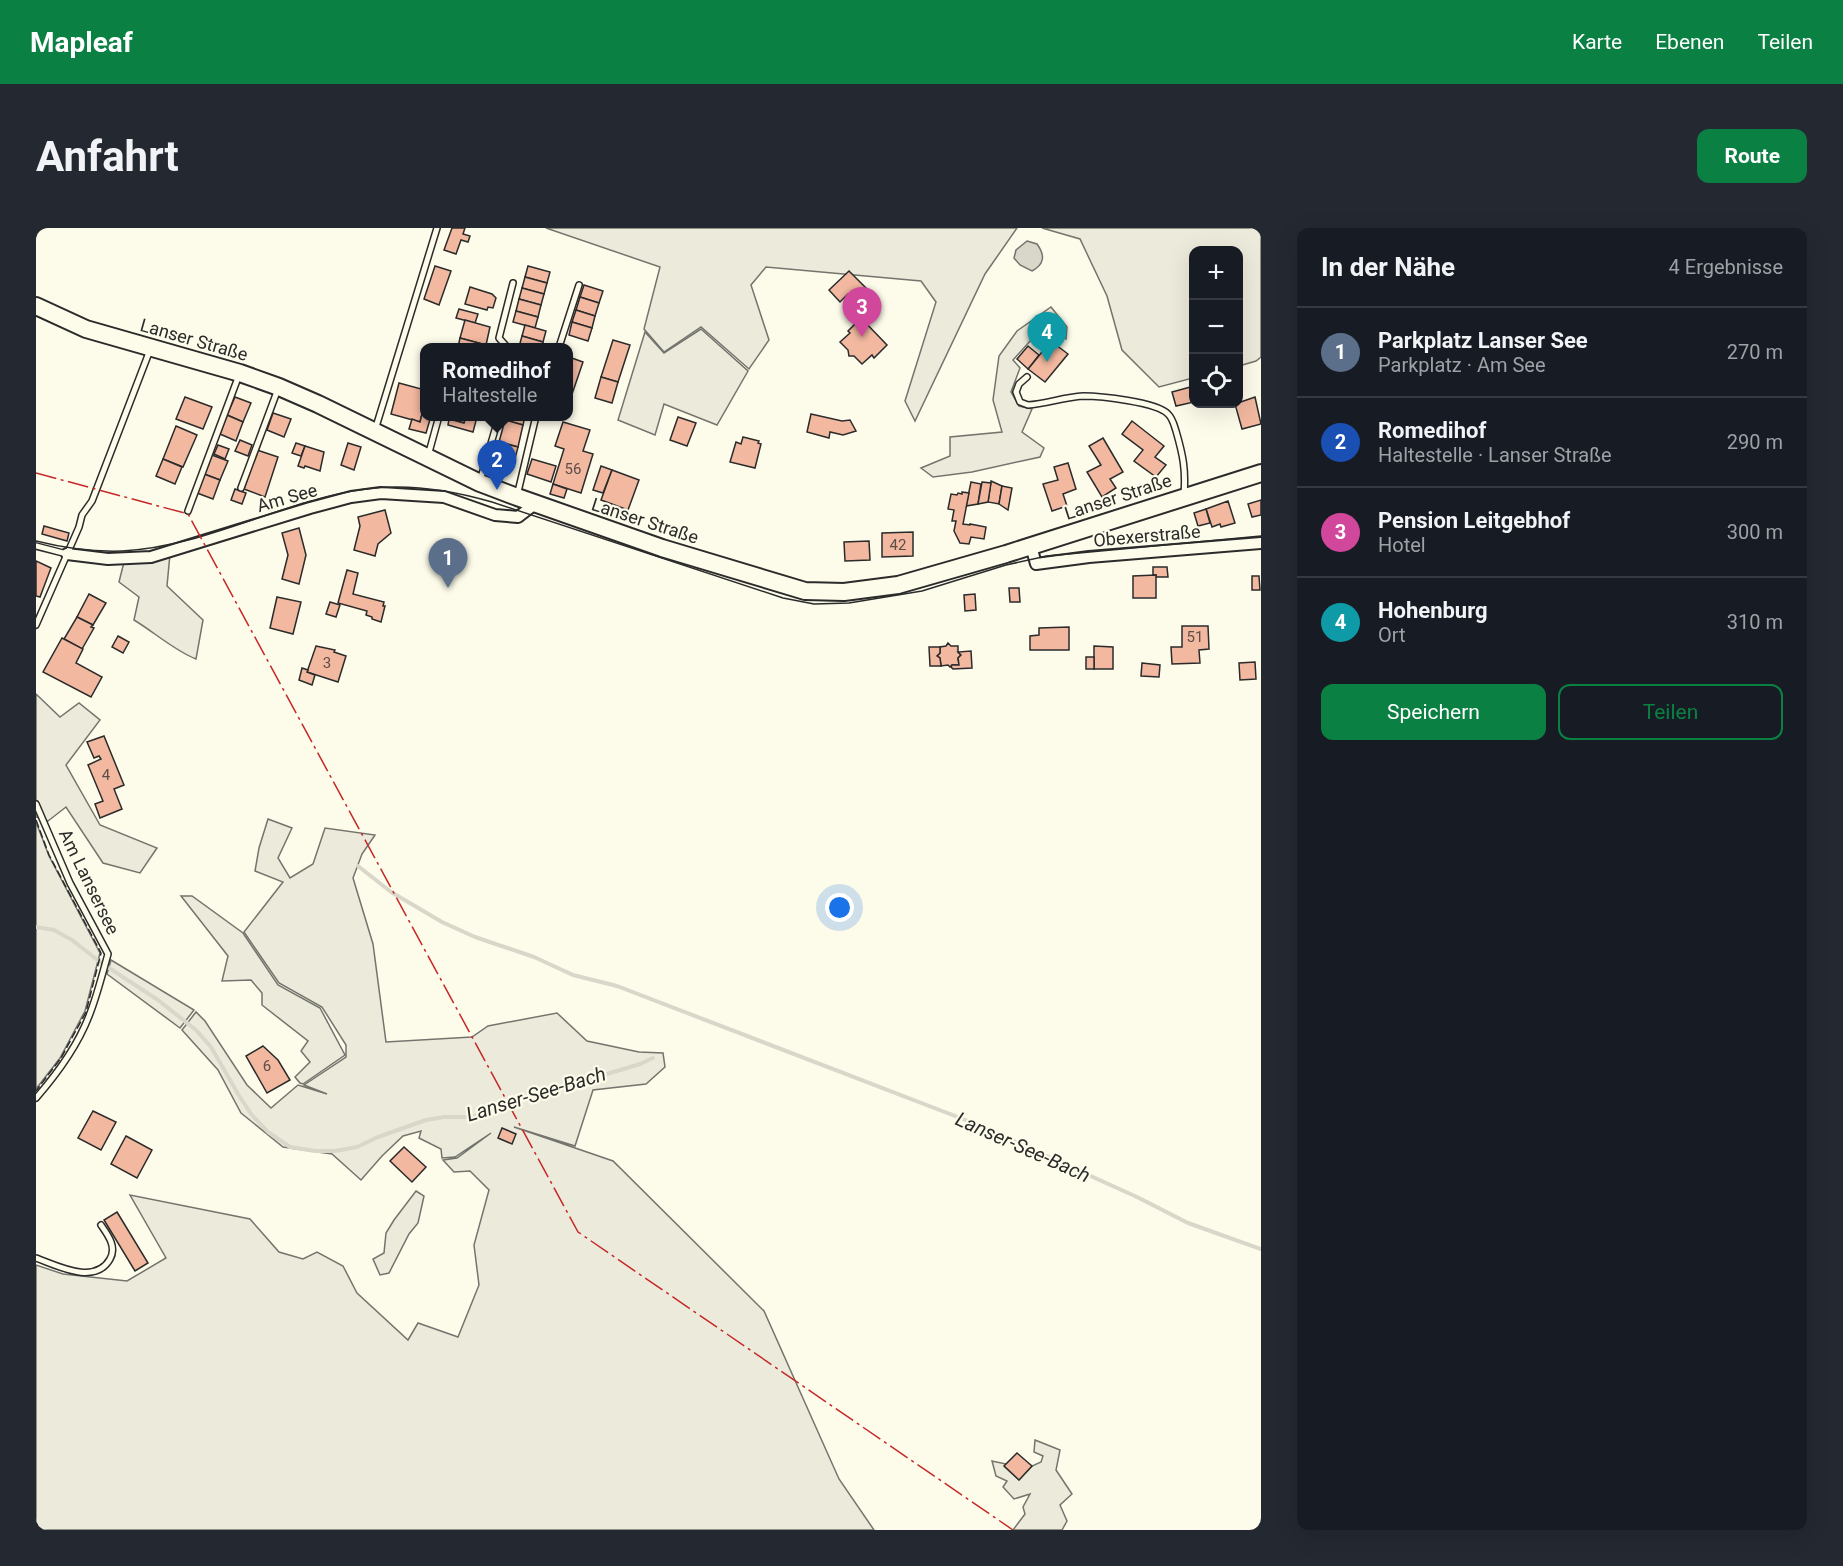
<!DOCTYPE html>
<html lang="de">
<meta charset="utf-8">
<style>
body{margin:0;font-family:Roboto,sans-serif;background:#242831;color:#f1f3f6}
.controls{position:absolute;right:18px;top:18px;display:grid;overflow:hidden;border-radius:12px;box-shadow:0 6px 24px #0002}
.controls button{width:54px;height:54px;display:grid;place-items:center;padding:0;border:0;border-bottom:2px solid #363941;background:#171b24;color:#f1f3f6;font:30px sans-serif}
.you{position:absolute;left:804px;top:680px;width:21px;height:21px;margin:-15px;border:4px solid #fff;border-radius:50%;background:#1a73e8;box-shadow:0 0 0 9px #1a73e833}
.badge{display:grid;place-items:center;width:39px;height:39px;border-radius:50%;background:#0b8043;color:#fff;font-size:20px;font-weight:700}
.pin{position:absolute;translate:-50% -50px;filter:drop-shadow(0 2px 3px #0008)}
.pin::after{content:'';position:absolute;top:32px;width:21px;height:18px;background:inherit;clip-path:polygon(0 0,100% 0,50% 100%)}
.popup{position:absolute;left:384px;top:115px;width:153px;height:78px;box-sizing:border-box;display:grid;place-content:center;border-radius:12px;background:#171b24;filter:drop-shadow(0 2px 4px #0005);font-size:20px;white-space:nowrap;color:#9ea1a6}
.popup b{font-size:22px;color:#f1f3f6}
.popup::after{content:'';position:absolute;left:50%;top:100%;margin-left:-12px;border:12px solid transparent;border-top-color:#171b24}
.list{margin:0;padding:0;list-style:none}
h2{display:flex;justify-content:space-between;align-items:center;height:78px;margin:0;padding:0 24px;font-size:26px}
h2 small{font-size:20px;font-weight:400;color:#9ea1a6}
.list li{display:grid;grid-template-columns:39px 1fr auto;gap:18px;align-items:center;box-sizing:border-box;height:90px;padding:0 24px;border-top:2px solid #363941}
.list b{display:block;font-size:22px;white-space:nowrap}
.list p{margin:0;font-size:20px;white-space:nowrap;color:#9ea1a6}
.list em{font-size:20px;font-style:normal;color:#9ea1a6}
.actions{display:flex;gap:12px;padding:18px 24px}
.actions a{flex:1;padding:14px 0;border:2px solid #0b8043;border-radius:12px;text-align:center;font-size:21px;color:#0b8043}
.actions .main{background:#0b8043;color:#fff}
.icon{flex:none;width:33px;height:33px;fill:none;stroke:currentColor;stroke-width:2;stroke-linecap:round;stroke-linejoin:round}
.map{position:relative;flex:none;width:1225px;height:1302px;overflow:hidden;border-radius:12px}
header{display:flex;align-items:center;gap:36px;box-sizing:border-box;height:84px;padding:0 30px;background:#0b8043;color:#fff}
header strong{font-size:28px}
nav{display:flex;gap:33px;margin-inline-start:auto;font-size:21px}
.intro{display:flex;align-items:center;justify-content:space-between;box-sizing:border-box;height:144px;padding:0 36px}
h1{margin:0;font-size:42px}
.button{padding:15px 27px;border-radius:12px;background:#0b8043;color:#fff;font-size:21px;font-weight:700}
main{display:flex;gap:36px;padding:0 36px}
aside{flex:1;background:#171b24;border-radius:12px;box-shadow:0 6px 24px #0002}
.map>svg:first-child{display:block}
.green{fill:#ecebdb;stroke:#74746e;stroke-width:1.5}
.water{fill:#d8d7c9;stroke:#74746e;stroke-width:1.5}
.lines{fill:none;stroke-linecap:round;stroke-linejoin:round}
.stream{stroke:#d8d7c9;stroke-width:4}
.building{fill:#f2b8a0;stroke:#2b2b2b;stroke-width:1.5}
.service-casing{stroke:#2b2b2b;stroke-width:8}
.minor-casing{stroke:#2b2b2b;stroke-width:14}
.secondary-casing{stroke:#2b2b2b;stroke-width:20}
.service{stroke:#fdfbea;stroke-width:5}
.minor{stroke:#fdfbea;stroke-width:10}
.secondary{stroke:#fdfbea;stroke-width:16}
.tram{stroke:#2b2b2b;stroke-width:1.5}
.fence{stroke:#2b2b2b;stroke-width:1.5;stroke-dasharray:8 3;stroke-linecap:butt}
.power{stroke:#c62828;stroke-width:1.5;stroke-dasharray:21 4.5 3 4.5;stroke-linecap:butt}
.labels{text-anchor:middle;stroke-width:4.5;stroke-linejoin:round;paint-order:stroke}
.number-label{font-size:15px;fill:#5d4e48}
.street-label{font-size:18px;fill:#2b2b2b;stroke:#fdfbea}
.water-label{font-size:20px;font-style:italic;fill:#2b2b2b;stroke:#fdfbea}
</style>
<header>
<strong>Mapleaf</strong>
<nav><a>Karte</a><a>Ebenen</a><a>Teilen</a></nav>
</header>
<div class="intro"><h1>Anfahrt</h1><a class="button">Route</a></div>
<main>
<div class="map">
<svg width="1225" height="1302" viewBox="0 0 1225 1302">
<rect width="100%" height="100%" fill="#fdfbea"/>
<g class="green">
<path d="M510 0H981L949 46 879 193 869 173 900 74 885 53 730 39 715 57 733 112 713 141 665 99 628 124 608 101 624 39Z"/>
<path d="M1006 0H1225V129L1220 133 1203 138 1202 22H1158L1157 150 1123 159 1086 122 1071 68 1044 11Z"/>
<path d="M1015 79 1031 99 1030 111 1015 101 995 112 977 132 984 140 975 164 983 178 996 181 986 204 1008 220 1004 229 936 244 897 249 885 240 914 228V209L966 204 957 172 963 128 981 103Z"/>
<path d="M665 101 712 143 681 197 628 176 619 207 582 192 609 104 628 125Z"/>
<path d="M134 326 131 358 167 392 160 431C139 423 118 404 98 392L103 369 83 354 88 334Z"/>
<path d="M0 466 24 489 43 475 64 492 30 537 64 597 121 620 104 645 67 635 30 579 12 593 0 589Z"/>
<path d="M232 591 256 600 242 630 254 650 277 636 289 600 339 607 326 626 317 650 337 716 350 814 436 809 452 798 521 785 551 813 603 824 627 825 629 839 610 856 557 862 539 918 478 899 577 933 728 1083 803 1251 838 1302H0V1037L27 1046 91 1053 130 1030 94 967 214 991 243 1024 267 1031 281 1024 307 1038 321 1065 372 1112 382 1095 422 1109 443 1057 438 1017 453 962 434 943 418 944 407 932 421 930 455 905 419 929 406 930 405 921 383 910 385 903 367 908 346 928 325 952 296 926 247 919 205 885 182 842 146 802 160 784 169 793 211 857 235 880 262 857 291 866 268 857 310 829V817L286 779 243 755 208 704 247 654 219 643 223 620Z"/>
<path d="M0 594 13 628 64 725 49 783 24 830 0 861Z"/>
<path d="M145 668H156L207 705 242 757 284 780 309 827 267 856 264 855 259 849 274 834 265 823 272 813 226 777V765L215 752 186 753 192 728Z"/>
<path d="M75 732 158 782 144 800 71 746Z"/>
<path d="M380 963 388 968 382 995 373 1006 353 1045 344 1047 337 1031 348 1025 350 1005 358 992Z"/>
<path d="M999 1212 1024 1222 1020 1242 1036 1266 1024 1277 1031 1293 1026 1302H977L989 1286 987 1279 994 1266 978 1271 967 1259 971 1253 960 1248 956 1233 970 1236 969 1239 983 1252 996 1238 1005 1234 1007 1228 998 1224Z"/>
</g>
<path class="water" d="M991 13 1001 16C1009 27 1009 36 996 43L984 37 978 30 980 22Z"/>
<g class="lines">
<g class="stream">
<path d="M322 638 355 664 406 694 439 709 498 729 537 747 581 758 940 896 1101 969 1152 995 1225 1021"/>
<path d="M0 699 18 702 36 712 68 737"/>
<path d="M70 738 122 772 160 802 175 819 202 866 215 886 232 904 254 919 279 923H299L321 919 342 909 390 892 408 889H437L452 882 604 836 617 830"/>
</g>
</g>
<g class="building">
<path d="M416 0H429L427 6 434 8 432 14 425 12 420 26 408 22Z"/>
<path d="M399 38 415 43 403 77 388 71Z"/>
<path d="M492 38 514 44 511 55 489 49Z"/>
<path d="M813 43 835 65 823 77 812 66 804 74 793 62Z"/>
<path d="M489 49 511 55 508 66 486 60Z"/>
<path d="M548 57 567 63 563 75 544 69Z"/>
<path d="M434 59 456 66 460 70 457 80 452 79 451 82 429 76Z"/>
<path d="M486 60 508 66 505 77 483 71Z"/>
<path d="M544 69 563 75 559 88 540 82Z"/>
<path d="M483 71 505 77 502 89 480 83Z"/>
<path d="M423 81 442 86 439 95 420 90Z"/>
<path d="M540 82 559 88 556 100 536 94Z"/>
<path d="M480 83 502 89 499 100 477 94Z"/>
<path d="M825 90 851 117 838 130 836 127 826 136 818 128H813L812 122 804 114 814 105 812 103Z"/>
<path d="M429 92 454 99 450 117 424 110Z"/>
<path d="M536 94 556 100 552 113 533 107Z"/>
<path d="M489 97 510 103 507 114 486 108Z"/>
<path d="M486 108 507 114 506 119H483Z"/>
<path d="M424 110 450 117 449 119H422Z"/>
<path d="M577 112 594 117 582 154 565 149Z"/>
<path d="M1015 113 1032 126 1009 154 992 141Z"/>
<path d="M992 118 1003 127 992 141 981 131Z"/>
<path d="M533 129 547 134 534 172 533 171Z"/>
<path d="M565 149 582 154 576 175 559 170Z"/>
<path d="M363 155 389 162V174L384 194 355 186Z"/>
<path d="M1158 158V174L1140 178 1136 164Z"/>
<path d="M149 169 176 179 167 201 140 191Z"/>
<path d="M199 169 215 175 207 194 191 187Z"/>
<path d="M1219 169 1225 196 1206 201 1199 176Z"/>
<path d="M388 178 389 188H395L390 205 373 201 376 191 384 194Z"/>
<path d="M237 185 255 191 248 209 231 202Z"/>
<path d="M775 186 806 193 814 192 820 203 807 207 794 204 793 210 771 204Z"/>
<path d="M191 187 207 194 200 213 184 206Z"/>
<path d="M404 188H430L428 195Z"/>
<path d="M430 188 441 189 437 204 412 197 413 191 428 195Z"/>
<path d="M470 188H489L487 197 469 192Z"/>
<path d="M642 189 660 195 651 218 634 212Z"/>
<path d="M469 192 487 197 482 219 463 214Z"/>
<path d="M1096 193 1128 218 1119 229 1130 237 1120 249 1098 233 1107 222 1086 206Z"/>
<path d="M527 194 554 202 547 223 557 226 545 265 517 256 528 221 519 218Z"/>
<path d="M140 198 161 207 147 239 127 231Z"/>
<path d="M707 209 723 213 722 215 725 216 719 240 694 234 700 214 705 216Z"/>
<path d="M1067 210 1087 244 1074 251 1080 260 1066 269 1051 244 1065 237 1053 218Z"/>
<path d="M204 212 216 217 212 228 199 223Z"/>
<path d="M463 214 482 219 476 242 457 237Z"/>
<path d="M260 215 269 218 265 228 256 225Z"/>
<path d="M312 215 325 219 318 242 305 237Z"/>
<path d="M182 217 193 221 189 231 178 226Z"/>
<path d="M269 218 288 224 284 243 269 238 268 240 262 238Z"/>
<path d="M221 222 242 229 229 269 208 261Z"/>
<path d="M176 227 192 233 184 252 168 246Z"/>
<path d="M127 231 146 239 139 256 120 248Z"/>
<path d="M496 231 520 238 515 254 491 246Z"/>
<path d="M1032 235 1040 261 1027 266 1031 278 1016 283 1007 256 1022 252 1018 239Z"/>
<path d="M565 238 576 242 567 265 557 262Z"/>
<path d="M576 242 603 252 592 282 565 272Z"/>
<path d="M168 246 184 252 177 271 161 265Z"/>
<path d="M955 253 966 258 963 276 952 274Z"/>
<path d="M935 254 945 256 942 276 930 278Z"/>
<path d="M946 254 955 255 952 274 942 276Z"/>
<path d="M517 256 531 261 528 270 514 266Z"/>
<path d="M966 258 976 260 972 282 963 276Z"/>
<path d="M199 261 210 265 206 276 195 272Z"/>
<path d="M926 264 933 265 927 296 934 297V296L950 299 948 311 935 309 933 316 924 315 918 303 920 293H916L918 282 912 281 915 266 921 267 922 265 926 266Z"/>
<path d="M1225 272V287L1216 289 1212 276Z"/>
<path d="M1192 273 1199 295 1185 299 1184 296 1176 299 1170 281Z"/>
<path d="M1170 281 1174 295 1162 298 1158 285Z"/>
<path d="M349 282 355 305 342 316 339 328 318 322 324 298 322 289Z"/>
<path d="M8 298 33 305 31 313 6 306Z"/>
<path d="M263 300 270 327 263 356 246 351 252 327 246 305Z"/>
<path d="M877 304V328L846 329V305Z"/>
<path d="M833 313 834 332 809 333 808 314Z"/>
<path d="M0 333 15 340 4 369 0 368Z"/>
<path d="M1117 339H1131L1132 349H1120V347H1117Z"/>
<path d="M311 342 322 345 317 366 348 374 347 378H349L345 394 336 391V389L330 387 331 383 302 375Z"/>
<path d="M1120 347V370H1097V348Z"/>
<path d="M1216 348H1223L1224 362H1216Z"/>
<path d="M973 360H983L984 374H974Z"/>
<path d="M53 366 70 375 57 397 41 389Z"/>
<path d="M939 366 940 382 929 383 928 367Z"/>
<path d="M241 369 265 374 257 406 234 400Z"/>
<path d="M294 374 304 377 300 389 290 386Z"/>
<path d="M41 389 57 397 55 399 58 400 46 421 28 411Z"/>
<path d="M1146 398H1172L1173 421 1163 422 1164 435 1136 436 1135 419H1146Z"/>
<path d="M1033 399V422H994V408L1003 407V400Z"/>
<path d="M82 408 93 414 87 425 76 419Z"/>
<path d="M26 410 47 421 40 435 66 449 55 469 7 444Z"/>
<path d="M912 415 915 418H922V424L925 427 922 430 923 437H916L914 439 912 437 905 438 904 430 901 428 904 425V419L910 418Z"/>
<path d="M280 418 299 422 298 424 310 428 302 454 271 444Z"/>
<path d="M1058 418 1077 419V441H1058Z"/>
<path d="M893 419H904V425L901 428 904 430 905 438H894Z"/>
<path d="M935 423 936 440 917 441 915 439 916 437H923L922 430 925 427 922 424Z"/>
<rect x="1050" y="429" width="8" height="12"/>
<path d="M1219 434 1220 451 1204 452 1203 435Z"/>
<path d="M1106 435 1124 437 1123 449 1105 448Z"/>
<path d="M266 440 272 442 271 444 279 447 276 457 263 452Z"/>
<path d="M68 508 88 557 78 561 86 581 64 590 59 576 67 573 52 537 65 531 63 528 58 530 51 514Z"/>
<path d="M227 818 242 832 254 852 231 865 210 828Z"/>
<path d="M57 883 80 894 65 922 42 910Z"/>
<path d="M466 900 480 906 476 916 462 910Z"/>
<path d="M90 908 116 922 101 950 75 936Z"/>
<path d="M368 919 390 939 376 954 354 933Z"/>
<path d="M81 984 112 1035 99 1043 68 992Z"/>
<path d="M981 1225 996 1238 983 1252 968 1238Z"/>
</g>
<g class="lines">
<defs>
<g id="service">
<path d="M471 119 463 110 477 55"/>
<path d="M523 119 543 57"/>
<path d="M991 149 983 156 980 164 984 174 992 177C1010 176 1028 169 1047 168 1064 168 1121 174 1132 186 1137 191 1138 197 1140 203 1147 227 1150 242 1148 267"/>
<path d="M339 202 401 0"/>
<path d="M392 228 403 188"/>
<path d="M444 253 463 188"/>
<path d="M205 260 242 161"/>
<path d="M481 268 500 188"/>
<path d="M152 283 203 147"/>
<path d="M0 318 31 326"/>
<path d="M0 397 43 299 46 287 56 273 114 122"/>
<path d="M0 576 34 655 72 726C66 747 61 768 53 788 41 819 21 846 0 870"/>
<path d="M0 1030C20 1037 59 1058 74 1031 81 1019 72 1007 65 997"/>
</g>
<g id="minor">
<path d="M995 318 1000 336 1053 329 1225 315"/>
<path d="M31 326 72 331 115 329 274 280 315 269 345 265 408 269 459 287 482 289 499 276"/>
</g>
<path id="secondary" d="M0 78 50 101 204 145 243 159 282 176 444 255 481 269 626 320 769 363 808 364 862 357 970 326 1225 245"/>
</defs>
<use href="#service" class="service-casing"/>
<use href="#minor" class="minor-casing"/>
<use href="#secondary" class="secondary-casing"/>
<use href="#service" class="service"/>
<use href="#minor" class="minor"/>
<use href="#secondary" class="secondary"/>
<path class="tram" d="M0 313C28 320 57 324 86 323 170 319 247 272 330 261 373 255 415 262 456 274L747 370 778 376 813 375 886 363 970 337 1011 328 1225 308"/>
<path class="fence" d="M0 592 13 627 65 725 50 784 25 830 0 863"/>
<path class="power" d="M0 245 152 286 542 1004 977 1302"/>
</g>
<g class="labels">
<g class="number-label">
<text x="537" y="246">56</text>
<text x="862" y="322">42</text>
<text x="1159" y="414">51</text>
<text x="291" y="440">3</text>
<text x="70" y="552">4</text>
<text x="231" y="843">6</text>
</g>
<g class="street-label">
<text transform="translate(158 112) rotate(16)" y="6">Lanser Straße</text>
<text transform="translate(1082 269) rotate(-18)" y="6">Lanser Straße</text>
<text transform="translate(251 270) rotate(-16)" y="6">Am See</text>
<text transform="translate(609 293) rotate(18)" y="6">Lanser Straße</text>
<text transform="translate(1111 308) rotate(-5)" y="6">Obexerstraße</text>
<text transform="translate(53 654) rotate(64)" y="6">Am Lansersee</text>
</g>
<g class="water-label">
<text transform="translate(500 866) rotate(-17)" y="7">Lanser-See-Bach</text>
<text transform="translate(987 919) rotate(24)" y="7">Lanser-See-Bach</text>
</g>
</g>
</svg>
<div class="controls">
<button>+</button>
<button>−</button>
<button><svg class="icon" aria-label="locate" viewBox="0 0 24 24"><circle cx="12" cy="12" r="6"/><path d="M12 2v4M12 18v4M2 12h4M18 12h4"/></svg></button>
</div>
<div class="you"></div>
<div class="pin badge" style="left:412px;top:360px;background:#5c6f8a">1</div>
<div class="pin badge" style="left:461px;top:262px;background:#1a4fb4">2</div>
<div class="popup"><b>Romedihof</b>Haltestelle</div>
<div class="pin badge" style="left:826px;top:109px;background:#d1479c">3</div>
<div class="pin badge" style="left:1011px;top:134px;background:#0f9aa8">4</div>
</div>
<aside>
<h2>In der Nähe<small>4 Ergebnisse</small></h2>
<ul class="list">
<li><span class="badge" style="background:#5c6f8a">1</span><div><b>Parkplatz Lanser See</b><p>Parkplatz · Am See</p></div><em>270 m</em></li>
<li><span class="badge" style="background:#1a4fb4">2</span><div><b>Romedihof</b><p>Haltestelle · Lanser Straße</p></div><em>290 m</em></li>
<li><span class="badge" style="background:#d1479c">3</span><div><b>Pension Leitgebhof</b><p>Hotel</p></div><em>300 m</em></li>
<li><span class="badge" style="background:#0f9aa8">4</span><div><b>Hohenburg</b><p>Ort</p></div><em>310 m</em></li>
</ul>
<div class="actions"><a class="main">Speichern</a><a>Teilen</a></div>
</aside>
</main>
